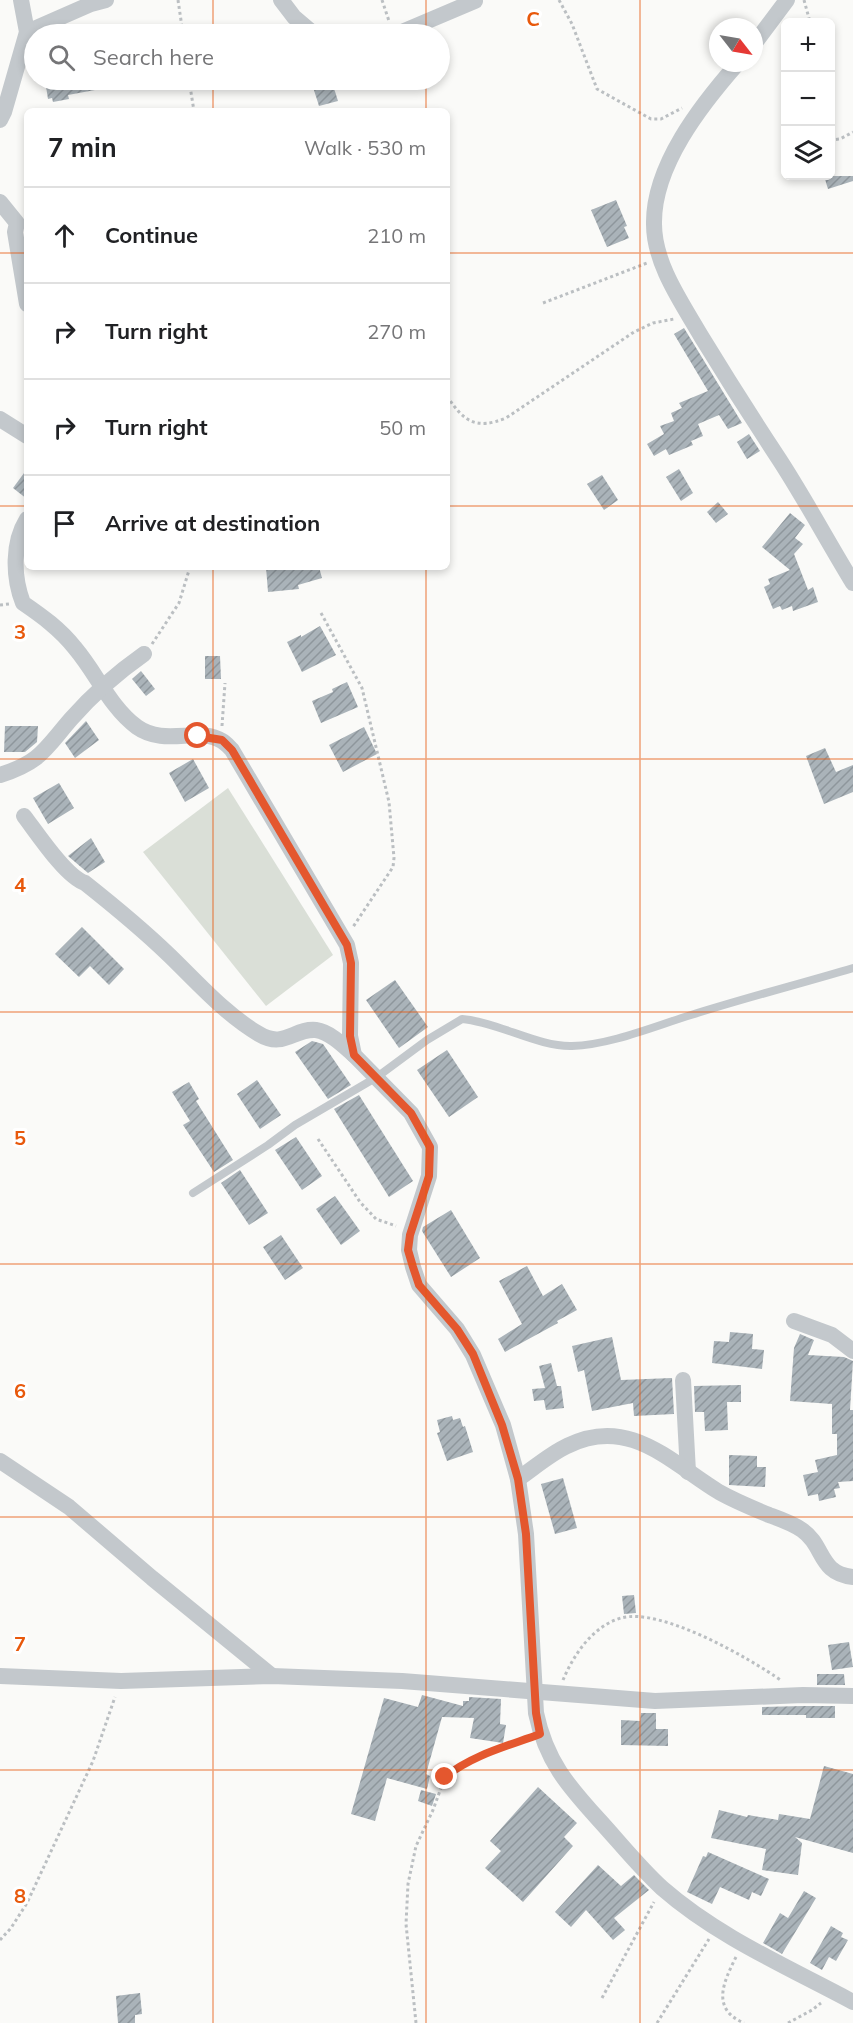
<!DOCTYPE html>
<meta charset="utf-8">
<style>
body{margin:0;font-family:Mulish,sans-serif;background:#f6f6f6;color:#202124}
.controls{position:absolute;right:18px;top:18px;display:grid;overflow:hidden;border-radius:9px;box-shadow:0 3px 9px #0003}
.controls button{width:54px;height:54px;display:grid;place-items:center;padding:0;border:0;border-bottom:2px solid #e0e0e0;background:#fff;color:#202124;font:30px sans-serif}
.compass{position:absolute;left:709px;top:18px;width:54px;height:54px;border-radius:50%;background:#fff;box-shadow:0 3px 9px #0003;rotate:121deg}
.stop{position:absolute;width:18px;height:18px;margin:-14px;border:4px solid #e4572e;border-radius:50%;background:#fff}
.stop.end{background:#e4572e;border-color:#fff;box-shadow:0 2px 6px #0008}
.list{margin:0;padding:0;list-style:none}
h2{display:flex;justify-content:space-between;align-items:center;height:78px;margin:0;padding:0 24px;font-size:26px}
h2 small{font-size:20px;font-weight:400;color:#757577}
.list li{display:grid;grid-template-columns:39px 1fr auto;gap:18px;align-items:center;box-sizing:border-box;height:96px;padding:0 24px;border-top:2px solid #e0e0e0}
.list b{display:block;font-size:22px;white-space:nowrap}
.list em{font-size:20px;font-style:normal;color:#757577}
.icon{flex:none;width:33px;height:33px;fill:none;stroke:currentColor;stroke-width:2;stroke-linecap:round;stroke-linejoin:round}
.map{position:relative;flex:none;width:853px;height:2023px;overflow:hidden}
.search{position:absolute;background:#fff;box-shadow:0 3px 9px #0003;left:24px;top:24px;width:426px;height:66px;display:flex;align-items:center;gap:15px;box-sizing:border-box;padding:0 21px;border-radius:33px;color:#757577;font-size:22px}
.panel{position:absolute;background:#fff;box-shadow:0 3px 9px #0003;left:24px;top:108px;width:426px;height:462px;border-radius:9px}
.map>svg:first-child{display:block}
.park{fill:#dadfd7}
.building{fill:url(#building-hatch)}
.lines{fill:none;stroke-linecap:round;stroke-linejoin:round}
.path{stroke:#bbbfc2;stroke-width:3;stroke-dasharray:3 3;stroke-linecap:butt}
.service{stroke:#c3c8cc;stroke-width:8}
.minor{stroke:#c3c8cc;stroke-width:16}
.route{stroke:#e4572e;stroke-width:8}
.grid{fill:none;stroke:#e8590c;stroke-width:1.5;stroke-opacity:0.55}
.grid-label{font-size:20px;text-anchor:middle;font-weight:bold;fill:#e8590c;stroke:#fff;stroke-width:6;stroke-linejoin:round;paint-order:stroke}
</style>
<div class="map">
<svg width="853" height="2023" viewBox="0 0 853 2023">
<defs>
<pattern id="building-hatch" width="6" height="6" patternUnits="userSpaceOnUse" patternTransform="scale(1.5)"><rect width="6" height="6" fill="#aab3b9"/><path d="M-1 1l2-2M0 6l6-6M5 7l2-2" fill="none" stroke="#8e969c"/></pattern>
</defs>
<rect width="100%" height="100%" fill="#fafaf8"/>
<path class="park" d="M228 788 333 955 266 1006 143 852Z"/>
<g class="building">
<path d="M45 80H93L95 90 68 95 69 99 53 102 52 98 48 99Z"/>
<path d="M332 82 338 101 319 106 313 87Z"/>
<path d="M824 176H853V181L828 189Z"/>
<path d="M616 200 627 226 624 227 629 238 607 247 591 210Z"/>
<path d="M684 328 742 423 728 429 719 415 698 424 703 436 691 441 693 445 669 455 666 449 654 456 647 444 664 434 660 426 674 421 671 413 682 408 679 403 708 391 674 334Z"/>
<path d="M749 434 760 451 747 459 737 442Z"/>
<path d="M27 469V499L13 488Z"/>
<path d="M679 469 693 493 681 501 666 477Z"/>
<path d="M602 475 618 500 604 510 587 484Z"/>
<path d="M718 502 728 514 716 523 707 512Z"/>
<path d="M790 513 805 525 795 538 803 544 794 554 808 590 813 587 818 602 793 611 792 606 782 610 780 606 773 609 764 587 770 584 768 579 790 570 762 547Z"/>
<path d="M266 567H319L322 578 298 585 299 589 268 592Z"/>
<path d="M320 626 336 655 302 672 287 642 301 635V637Z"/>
<path d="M205 656H220L221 679H205Z"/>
<path d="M141 671 155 689 146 696 132 679Z"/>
<path d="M347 682 358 707 321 723 312 701 333 692 332 689Z"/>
<path d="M86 721 99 740 75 758 65 743Z"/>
<path d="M5 726H38L37 742 25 752H4Z"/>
<path d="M364 727 377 754 343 772 329 745Z"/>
<path d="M825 748 836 772 853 765V792L824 804 806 756Z"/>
<path d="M193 759 209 788 185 802 169 773Z"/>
<path d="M59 783 74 808 48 824 33 798Z"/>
<path d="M91 838 105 862 88 873 68 856Z"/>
<path d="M82 927 124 969 109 985 90 966 79 977 55 954Z"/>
<path d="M395 980 428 1027 399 1048 366 1000Z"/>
<path d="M312 1041 323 1044 351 1085 328 1099 295 1052Z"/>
<path d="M447 1050 478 1097 449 1117 417 1070Z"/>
<path d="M257 1080 281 1115 260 1129 237 1094Z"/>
<path d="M189 1082 199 1099 196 1101 233 1160 214 1172 183 1125 190 1121 172 1092Z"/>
<path d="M359 1095 413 1181 389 1197 334 1109Z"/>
<path d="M296 1137 322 1176 302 1190 275 1150Z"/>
<path d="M240 1170 268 1213 249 1225 221 1183Z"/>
<path d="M335 1196 360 1231 341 1245 316 1209Z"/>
<path d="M451 1210 480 1258 451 1277 422 1231 423 1227Z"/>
<path d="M281 1235 303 1268 285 1280 263 1247Z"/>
<path d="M527 1266 543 1296 562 1284 577 1310 557 1321 558 1323 505 1352 498 1339 522 1324 499 1281Z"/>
<path d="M730 1332 753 1334 752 1349 764 1350 762 1369 712 1363 714 1341 729 1342Z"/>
<path d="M800 1334 814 1340 808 1355 844 1357 853 1361 850 1410H853V1481L838 1482 840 1488 834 1489 836 1497 819 1501 818 1494 808 1496 803 1475 818 1472 815 1460 837 1455V1434H832V1404L790 1401 794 1348Z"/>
<path d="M612 1337 621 1380 672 1378 674 1414 634 1416 633 1403 592 1411 584 1370 578 1372 572 1346Z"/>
<path d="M551 1363 557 1386H561L564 1408 546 1410 544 1400 534 1401 532 1389 545 1388 539 1366Z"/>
<path d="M741 1385V1402H727L728 1430 705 1431 704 1412H695L694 1386Z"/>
<path d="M452 1416 453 1420 460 1418 463 1427 465 1426 473 1452 447 1461 437 1433 440 1432 437 1420Z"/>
<path d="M729 1455 757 1456V1467H766L765 1487 729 1485Z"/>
<path d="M563 1478 577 1528 555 1534 541 1484Z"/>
<path d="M634 1595 636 1613 624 1614 622 1596Z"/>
<path d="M849 1642 853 1667 832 1670 828 1645Z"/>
<path d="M817 1674H844L845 1685H817Z"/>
<path d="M422 1695 463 1706V1701H469V1697L501 1699 500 1724 506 1725 503 1743 470 1738 474 1718 442 1717 426 1774 430 1776 427 1789 387 1778 375 1821 351 1814 384 1698 418 1707Z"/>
<path d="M803 1706H835V1718H806V1715H762V1707Z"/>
<path d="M641 1713H656V1729H668V1746L621 1745V1720L640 1721Z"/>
<path d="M824 1766 853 1774V1853L795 1837 802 1843 798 1875 762 1870 766 1849 711 1838 719 1810 747 1817 748 1815 778 1820 779 1814 810 1819Z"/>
<path d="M538 1787 577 1823 564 1837 573 1846 523 1902 485 1868 501 1851 490 1841Z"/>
<path d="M421 1790 436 1794 432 1806 418 1801Z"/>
<path d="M708 1852 769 1879 761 1896 752 1892 749 1900 720 1887 712 1904 687 1892 703 1856 706 1857Z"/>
<path d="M598 1865 621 1886 634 1875 649 1890 614 1918 625 1930 613 1940 586 1910 571 1927 555 1912Z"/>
<path d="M804 1891 816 1898 782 1954 763 1943 780 1913 788 1918Z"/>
<path d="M831 1926 843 1933 841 1937 848 1940 836 1961 829 1957 822 1970 810 1963Z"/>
<path d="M140 1993 142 2014 135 2015V2023H118L116 1996Z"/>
</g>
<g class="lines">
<g class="path">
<path d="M178 0 183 34"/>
<path d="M382 0 389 21"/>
<path d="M559 0 572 24 597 89 651 119H661L682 108"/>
<path d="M804 0 810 22"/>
<path d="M189 80 194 111"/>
<path d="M830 140 840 139 853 132"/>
<path d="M543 303 647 263"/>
<path d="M447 396C464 422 476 430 506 418L634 332 653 323 674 319"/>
<path d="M0 605 9 604"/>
<path d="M321 613 362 688 389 802 394 858 393 867 353 927"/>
<path d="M152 644 179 603 190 567"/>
<path d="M222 726 225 683"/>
<path d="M318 1139 360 1202 376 1219 396 1226"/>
<path d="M563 1680C574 1654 593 1626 621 1618 661 1607 749 1658 782 1681"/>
<path d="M0 1940 11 1928 27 1903 93 1761 115 1697"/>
<path d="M736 1957C723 1983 711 2009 744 2023"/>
<path d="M602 1998 654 1902"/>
<path d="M416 2023 406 1924 408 1884 416 1846 433 1810 445 1777 458 1766 527 1739"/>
<path d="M657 2023 709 1939"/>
<path d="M788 2023 812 2010 821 2003"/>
</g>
<path class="service" d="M193 1193 268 1145 295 1125 377 1077 427 1040 462 1019C498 1022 538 1047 572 1046 610 1045 655 1026 691 1015 745 998 799 984 853 968"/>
<g class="minor">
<path d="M281 0 294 17 314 34"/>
<path d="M27 32 91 4 106 0"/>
<path d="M397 34 475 1"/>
<path d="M754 44 787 0"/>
<path d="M738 63C701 105 653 166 654 224 654 264 682 303 701 336 726 377 752 418 779 459 805 499 828 542 853 583"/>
<path d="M0 120 4 112 27 32 21 0"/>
<path d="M0 202 17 223 15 232 27 304"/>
<path d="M0 419 27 436"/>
<path d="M27 519C12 543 13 577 23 603 42 616 60 629 75 648 97 674 110 707 137 727 165 747 199 726 222 741 226 743 229 747 232 750L347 945 351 963 350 1036 354 1055 411 1113 430 1147 429 1176 410 1235 409 1250 413 1267 419 1285 457 1329 473 1355 503 1425 518 1479 526 1534 536 1713C546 1761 568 1786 600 1821 620 1843 640 1868 662 1888 718 1937 788 1967 853 2002"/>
<path d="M0 775C41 762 45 749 71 719 93 694 117 673 144 654"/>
<path d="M24 816C37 833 66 877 85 883 114 906 142 929 169 955 197 982 225 1014 259 1034 284 1049 294 1028 316 1030 330 1032 344 1046 354 1055"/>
<path d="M794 1321 832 1335 853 1351"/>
<path d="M683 1380 688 1472"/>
<path d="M0 1461 69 1507 152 1578 272 1676"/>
<path d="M518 1479C534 1468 550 1454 567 1446 629 1415 670 1462 719 1492 735 1501 752 1508 769 1515 780 1519 792 1523 802 1530 825 1546 818 1573 853 1577"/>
<path d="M0 1676 121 1681 272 1676 402 1681 655 1701 803 1695 853 1696"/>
</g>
</g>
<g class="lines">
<path class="route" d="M198 736 222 740 232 750 347 945 351 963 350 1036 354 1055 411 1113 430 1147 429 1176 410 1235 408 1250 413 1267 419 1285 457 1329 473 1354 502 1425 518 1479 526 1534 536 1713 540 1734C508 1746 472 1755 445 1777"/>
</g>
<path class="grid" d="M213 0V34M426 0V34M640 0V2023M213 80V111M426 80V111M0 253H27M447 253H853M0 506H27M447 506H853M213 567V2023M426 567V2023M0 759H853M0 1012H853M0 1264H853M0 1517H853M0 1770H853"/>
<g class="grid-label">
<text x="533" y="26">C</text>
<text x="20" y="639">3</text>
<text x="20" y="892">4</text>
<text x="20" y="1145">5</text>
<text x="20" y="1398">6</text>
<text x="20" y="1651">7</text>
<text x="20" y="1903">8</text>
</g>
</svg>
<div class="controls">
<button>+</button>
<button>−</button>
<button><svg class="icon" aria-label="layers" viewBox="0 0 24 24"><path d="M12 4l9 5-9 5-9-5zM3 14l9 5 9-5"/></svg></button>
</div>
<svg class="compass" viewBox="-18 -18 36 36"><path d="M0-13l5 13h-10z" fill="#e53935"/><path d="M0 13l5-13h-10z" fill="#757577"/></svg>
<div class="stop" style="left:198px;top:736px"></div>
<div class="stop end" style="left:445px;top:1777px"></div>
<div class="search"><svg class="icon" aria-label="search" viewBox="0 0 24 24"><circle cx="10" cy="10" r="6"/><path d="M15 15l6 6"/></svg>Search here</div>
<section class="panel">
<h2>7 min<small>Walk · 530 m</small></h2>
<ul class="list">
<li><svg class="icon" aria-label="ahead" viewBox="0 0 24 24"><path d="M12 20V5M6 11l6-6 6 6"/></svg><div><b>Continue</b></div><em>210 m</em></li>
<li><svg class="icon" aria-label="right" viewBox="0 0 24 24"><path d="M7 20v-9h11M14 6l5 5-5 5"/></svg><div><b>Turn right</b></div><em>270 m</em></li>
<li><svg class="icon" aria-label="right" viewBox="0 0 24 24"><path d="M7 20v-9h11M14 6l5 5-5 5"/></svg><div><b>Turn right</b></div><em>50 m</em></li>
<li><svg class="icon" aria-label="arrive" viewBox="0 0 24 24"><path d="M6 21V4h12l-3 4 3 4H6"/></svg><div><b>Arrive at destination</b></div></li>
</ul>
</section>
</div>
